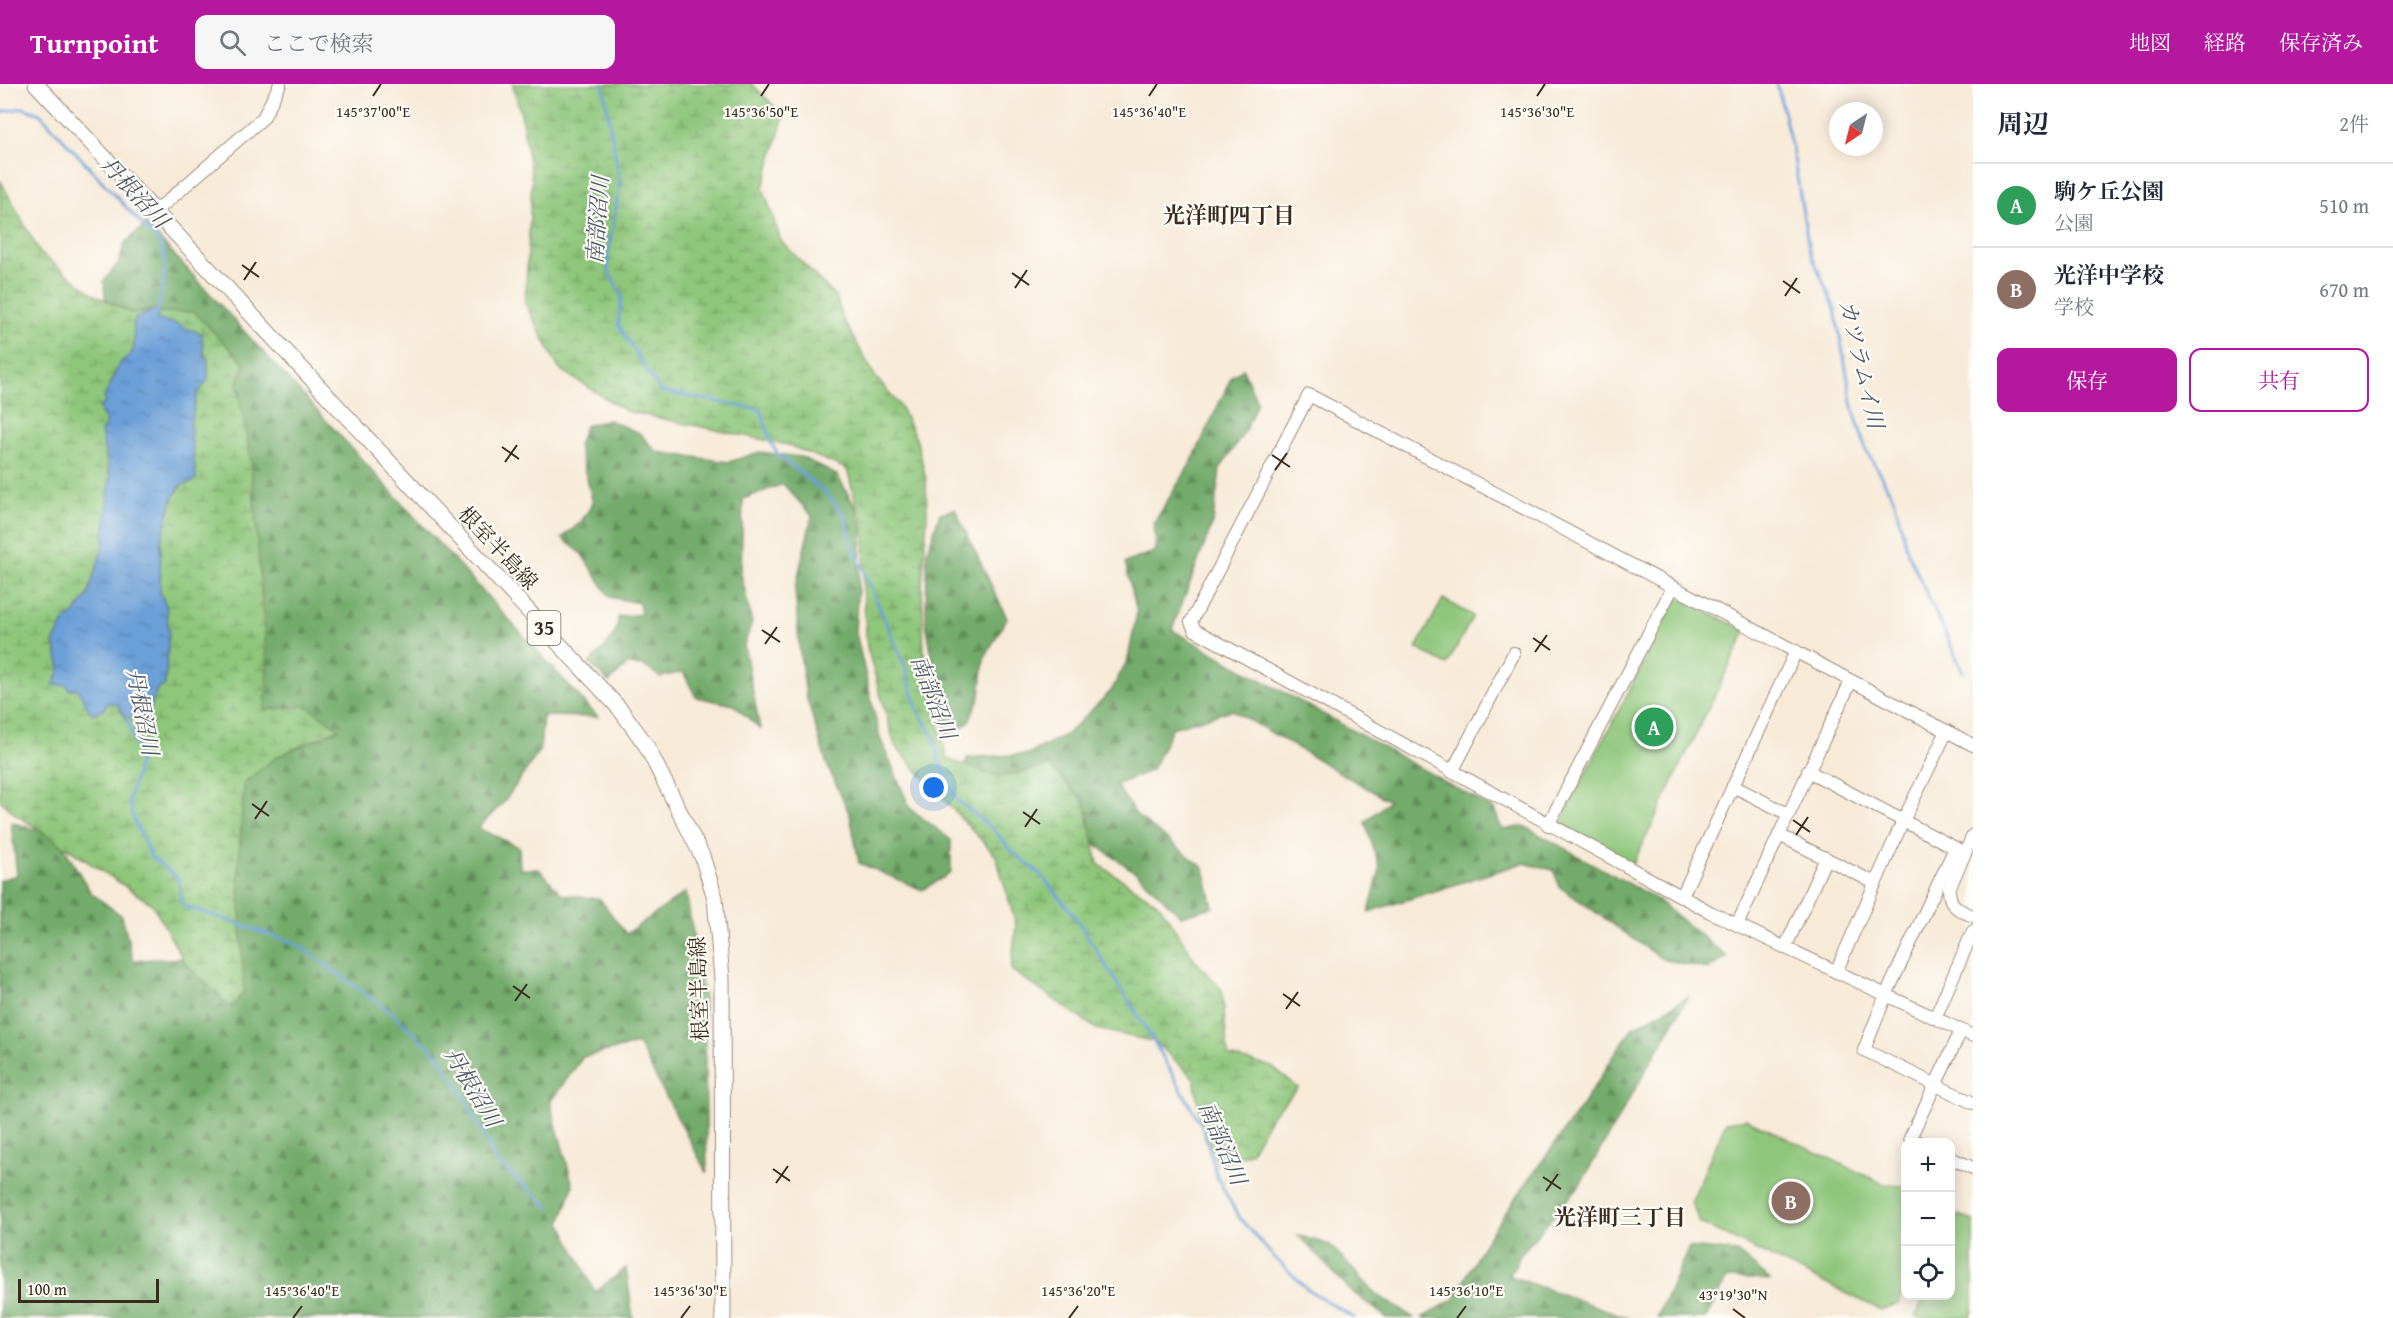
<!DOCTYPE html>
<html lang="ja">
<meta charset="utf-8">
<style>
body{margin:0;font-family:"Gentium Book Plus","Noto Serif JP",serif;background:#f6f6f7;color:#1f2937}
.controls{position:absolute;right:18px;bottom:18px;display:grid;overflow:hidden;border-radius:12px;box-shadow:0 3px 15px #0003}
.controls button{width:54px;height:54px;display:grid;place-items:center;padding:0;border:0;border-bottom:2px solid #e0e1e3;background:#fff;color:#1f2937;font:30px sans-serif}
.compass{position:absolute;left:1829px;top:18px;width:54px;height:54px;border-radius:50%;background:#fff;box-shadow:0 3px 15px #0003;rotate:215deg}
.scale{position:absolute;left:18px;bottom:15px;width:141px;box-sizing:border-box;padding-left:6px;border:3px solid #3b2a1e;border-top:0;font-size:16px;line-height:21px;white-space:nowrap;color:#3b2a1e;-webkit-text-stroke:4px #fdfcf7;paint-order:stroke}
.you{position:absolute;left:934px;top:704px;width:21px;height:21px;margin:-15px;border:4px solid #fff;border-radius:50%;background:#1a73e8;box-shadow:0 0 0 9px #1a73e833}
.badge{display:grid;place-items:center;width:39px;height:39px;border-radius:50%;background:#b5179e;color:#fff;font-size:20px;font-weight:700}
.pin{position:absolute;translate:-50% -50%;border:3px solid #fff;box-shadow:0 2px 6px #0006}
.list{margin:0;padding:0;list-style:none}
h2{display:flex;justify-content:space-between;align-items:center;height:78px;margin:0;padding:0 24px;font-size:26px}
h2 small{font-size:20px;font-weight:400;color:#747a83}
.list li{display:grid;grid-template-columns:39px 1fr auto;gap:18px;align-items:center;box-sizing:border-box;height:84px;padding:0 24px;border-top:2px solid #e0e1e3}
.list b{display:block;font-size:22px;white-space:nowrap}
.list p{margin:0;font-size:20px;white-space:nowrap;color:#747a83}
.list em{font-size:20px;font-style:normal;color:#747a83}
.actions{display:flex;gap:12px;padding:18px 24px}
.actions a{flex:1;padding:14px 0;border:2px solid #b5179e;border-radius:12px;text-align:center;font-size:21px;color:#b5179e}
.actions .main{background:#b5179e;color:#fff}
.icon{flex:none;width:33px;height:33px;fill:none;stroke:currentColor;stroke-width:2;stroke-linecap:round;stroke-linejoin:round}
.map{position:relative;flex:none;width:1973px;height:1234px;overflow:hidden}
header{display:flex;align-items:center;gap:36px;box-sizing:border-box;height:84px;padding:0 30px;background:#b5179e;color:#fff}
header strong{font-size:28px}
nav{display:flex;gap:33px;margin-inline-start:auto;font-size:21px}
.search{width:420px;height:54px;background:#f6f6f7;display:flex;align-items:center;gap:15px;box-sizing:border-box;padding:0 21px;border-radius:12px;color:#747a83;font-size:22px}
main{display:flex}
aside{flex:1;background:#fff}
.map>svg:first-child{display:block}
.forest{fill:url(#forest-firs);stroke:#566a44;stroke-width:1.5}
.wetland{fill:url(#wetland-marsh);stroke:#64784c;stroke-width:1.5}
.park{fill:#8ec67a;stroke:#64784c;stroke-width:1.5}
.water{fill:url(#water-ripples);stroke:#52647a;stroke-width:1.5}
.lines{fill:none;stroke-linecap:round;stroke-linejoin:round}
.stream{stroke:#6a9fd7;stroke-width:3}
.minor-casing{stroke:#998a7a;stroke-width:14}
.major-casing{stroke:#998a7a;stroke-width:17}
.minor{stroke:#fff;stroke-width:12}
.major{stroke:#fff;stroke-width:15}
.ticks{fill:none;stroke:#3b2a1e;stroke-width:2}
.labels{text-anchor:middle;stroke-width:4.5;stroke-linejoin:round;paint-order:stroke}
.shield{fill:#fdfcf7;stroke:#75695f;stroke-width:1.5}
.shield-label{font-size:20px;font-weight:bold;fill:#3b2a1e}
.street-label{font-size:21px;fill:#3b2a1e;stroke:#fdfcf7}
.water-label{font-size:22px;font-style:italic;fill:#4e5968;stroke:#fdfcf7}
.neighbourhood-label{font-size:22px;font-weight:bold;fill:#3b2a1e;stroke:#fdfcf7}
.ticks-label{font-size:15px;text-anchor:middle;fill:#3b2a1e;stroke:#fdfcf7;stroke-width:4.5;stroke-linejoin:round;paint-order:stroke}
</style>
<header>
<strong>Turnpoint</strong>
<div class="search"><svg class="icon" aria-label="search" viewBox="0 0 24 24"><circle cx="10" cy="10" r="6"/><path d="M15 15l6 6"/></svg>ここで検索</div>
<nav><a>地図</a><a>経路</a><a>保存済み</a></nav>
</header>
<main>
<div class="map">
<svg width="1973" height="1234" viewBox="0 0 1973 1234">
<defs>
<pattern id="forest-firs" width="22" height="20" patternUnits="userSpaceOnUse" patternTransform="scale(1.5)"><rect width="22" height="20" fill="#72ab6a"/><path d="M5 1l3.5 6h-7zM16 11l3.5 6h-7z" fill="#5f8b57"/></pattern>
<pattern id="wetland-marsh" width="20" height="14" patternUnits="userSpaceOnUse" patternTransform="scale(1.5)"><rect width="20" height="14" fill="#8ec67a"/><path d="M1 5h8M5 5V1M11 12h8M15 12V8" fill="none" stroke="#75a163"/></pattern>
<pattern id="water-ripples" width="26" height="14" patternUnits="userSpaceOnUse" patternTransform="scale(1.5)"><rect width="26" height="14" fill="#6a9fd7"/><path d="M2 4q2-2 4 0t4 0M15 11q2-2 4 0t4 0" fill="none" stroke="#5882ae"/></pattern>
</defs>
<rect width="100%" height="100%" fill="#fdfcf7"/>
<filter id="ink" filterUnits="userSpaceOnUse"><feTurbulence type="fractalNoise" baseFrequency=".0167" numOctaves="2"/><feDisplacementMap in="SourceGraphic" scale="12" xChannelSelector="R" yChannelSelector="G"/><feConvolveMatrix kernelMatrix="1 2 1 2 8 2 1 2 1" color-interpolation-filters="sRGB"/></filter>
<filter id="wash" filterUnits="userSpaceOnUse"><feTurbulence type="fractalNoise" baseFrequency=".008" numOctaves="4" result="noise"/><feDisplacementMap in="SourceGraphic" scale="24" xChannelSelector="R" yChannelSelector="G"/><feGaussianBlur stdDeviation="1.35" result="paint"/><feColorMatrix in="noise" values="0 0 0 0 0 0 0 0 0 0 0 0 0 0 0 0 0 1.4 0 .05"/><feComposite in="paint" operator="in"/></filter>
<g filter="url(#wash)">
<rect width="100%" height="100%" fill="#f7ead7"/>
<g class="forest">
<path d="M146 140 598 633 543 632 540 666 505 717 478 744 519 763 520 785H539L562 810 600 815 626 850 686 808 704 914 707 1089 638 960 583 973 550 1018 573 1102 561 1138 595 1208 626 1184 633 1234H0V796L17 791 11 738 57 752 91 809 122 832 133 876 192 874 202 246 160 227H140L130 240 106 226 104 197 119 178 125 159Z"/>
<path d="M1243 285 1257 318 1245 347 1220 385 1213 438 1172 546 1494 725 1502 746 1524 742 1655 814 1727 873 1708 885 1662 875 1560 803 1553 786 1523 779 1369 828 1380 785 1365 738 1389 717 1232 626 1172 644 1152 686 1116 701 1137 732 1204 784 1213 823 1181 832 1138 790 1092 758 1089 729 1062 709 963 693 967 674 1028 670 1067 650 1111 607 1128 575 1137 528 1125 479 1156 467 1154 439 1192 377 1232 292Z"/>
<path d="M608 336 639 349 657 368 729 378 759 368 801 373 837 391 863 436 855 545 880 654 910 724 951 756V789L922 806 859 779 850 731 827 681 806 612 799 562 795 505 812 432 783 400 743 415 741 490 752 539 744 561 760 645 734 621 696 613 683 588 660 593 644 582 627 581 609 598 589 579C604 565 618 553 618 533L641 530 639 519 610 513 581 469 562 454 581 438 593 419 578 361 585 342Z"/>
<path d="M955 425 1007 534 984 575 980 613 968 639 947 654 926 539 927 469 940 429Z"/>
<path d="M1688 913 1580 1101 1520 1171 1510 1192 1629 1234H1422L1454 1215 1486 1156 1583 1020 1632 944Z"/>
<path d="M1298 1151 1330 1161 1376 1210 1414 1234H1387L1351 1207Z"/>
<path d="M1689 1163 1737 1168 1770 1196 1727 1194 1706 1234H1657Z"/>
</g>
<g class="wetland">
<path d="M512 0H752L784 32 763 104 781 157 836 213 843 235 875 292 900 322 917 357 926 395 927 435 922 502 924 576 947 675 999 693 1049 682 1085 719 1098 780 1159 820 1195 876 1222 906 1228 972 1272 983 1298 1004 1271 1032 1251 1068 1219 1081 1202 1043 1194 994 1155 958 1097 945 1011 886 1016 841 996 772 895 662 867 563 863 504 865 453 847 385 788 361 626 327 559 285 525 219 532 97 521 30Z"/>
<path d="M0 96 40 169 95 211 131 229 194 228 245 280 237 300 250 372 256 440 267 581 265 626 307 622 339 645 276 673 244 699 238 786 244 907 232 924 185 879 152 820 15 730 0 716Z"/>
</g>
<g class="park">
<path d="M1678 513 1746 547 1633 780 1560 739Z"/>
<path d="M1443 515 1473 532 1447 581 1416 564Z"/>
<path d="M1746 1035 1886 1101 1905 1102V1201L1899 1219 1881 1226 1700 1139 1691 1118 1726 1038Z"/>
<path d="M1959 1131 1973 1137V1227L1970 1234H1921L1916 1232 1924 1212H1950L1951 1151Z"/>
</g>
<path class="water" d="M155 225 158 227 157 236 174 239 202 250 204 272 208 274V296L197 310 190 342 196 393 193 398 181 401 172 416 161 458 160 508 166 521 169 549 165 601 157 605 146 636 131 632 127 637 117 620 107 619 104 626 93 630C83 622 85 613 76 604L69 606 67 601H54L60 585 54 557 65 536 74 530 88 511 103 462 110 393 101 347 105 344V336L99 324 105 319 104 313C110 302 114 293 118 282 121 276 129 274 132 268 137 259 131 246 135 235Z"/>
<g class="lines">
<g class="stream">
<path d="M603 0 620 99 608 171V187L622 212 618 241 660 307 761 326 771 359 779 372 825 408 844 431 853 462 906 585 917 625 935 655 940 680 957 716 993 745 1012 767 1041 791 1074 831 1152 954 1202 1042 1217 1093 1238 1132 1272 1171 1307 1205 1354 1234"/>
<path d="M1777 0 1793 69 1809 165 1835 225 1853 323 1866 366 1894 415 1908 469 1963 588"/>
<path d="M0 28 23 24 40 30 160 160C171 179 161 209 157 229"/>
<path d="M127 635 140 674 129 716 133 734 151 773 179 795 182 821 297 860 392 929 438 971 462 1009 497 1078 549 1123"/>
</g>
</g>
</g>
<g filter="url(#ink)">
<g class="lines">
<defs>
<g id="minor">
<path d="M155 128 263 34 280 0"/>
<path d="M1973 661 1309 311 1191 538 1195 546 1710 828 1973 952"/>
<path d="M1808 687 1965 769"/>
<path d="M1452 688 1514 569"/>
<path d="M1733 702 1788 730"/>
<path d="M1548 741 1673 503"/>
<path d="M1779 751 1875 799"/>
<path d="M1973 751 1949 805C1949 822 1958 826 1973 832"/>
<path d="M1955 764 1886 911 1864 966 1973 1019"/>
<path d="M1682 812 1796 567"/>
<path d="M1737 841 1851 597"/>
<path d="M1785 864 1826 774"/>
<path d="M1836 888 1903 737 1947 647"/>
<path d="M1935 934 1973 847"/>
<path d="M1918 1058 1910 1054 1961 947"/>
<path d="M1950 1074 1973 1084"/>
</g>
<path id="major" d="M36 0 620 625 646 661 702 772 715 814 722 895 723 1234"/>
</defs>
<use href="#minor" class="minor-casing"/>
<use href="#major" class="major-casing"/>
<use href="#minor" class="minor"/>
<use href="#major" class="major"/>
</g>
</g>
<path class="ticks" d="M373 12 381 0M761 12 769 0M1149 12 1157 0M1537 12 1545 0M242 181 259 193M1012 189 1029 201M244 196 256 178M1783 197 1800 209M1015 204 1027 186M1785 212 1797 194M502 363 519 375M1272 371 1290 383M505 378 517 361M1275 386 1287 369M762 546 780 558M1533 554 1550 566M765 560 777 543M1535 568 1547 551M252 720 269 732M1023 728 1040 740M255 735 267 717M1793 736 1810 748M1025 743 1037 725M1796 751 1808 733M513 902 530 914M1283 910 1300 922M515 917 527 900M1286 925 1298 908M773 1085 790 1097M1543 1093 1561 1105M776 1099 788 1082M1546 1107 1558 1090M1733 1225 1745 1234M293 1234 302 1222M681 1234 690 1222M1069 1234 1078 1222M1457 1234 1466 1222"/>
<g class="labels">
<rect class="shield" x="527.5" y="527" width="33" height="34" rx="4.5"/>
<g class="shield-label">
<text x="544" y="551">35</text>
</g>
<g class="street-label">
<text transform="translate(498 464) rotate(47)" y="7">根室半島線</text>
<text transform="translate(699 905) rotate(-92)" y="7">根室半島線</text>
</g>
<g class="water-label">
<text transform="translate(135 108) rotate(47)" y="8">丹根沼川</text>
<text transform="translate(597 136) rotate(-86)" y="8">南部沼川</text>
<text transform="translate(1862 280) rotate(77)" y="8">カツラムイ川</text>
<text transform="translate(934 613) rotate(69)" y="8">南部沼川</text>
<text transform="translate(143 628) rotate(79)" y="8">丹根沼川</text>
<text transform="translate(473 1003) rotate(59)" y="8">丹根沼川</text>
<text transform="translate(1223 1059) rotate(67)" y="8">南部沼川</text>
</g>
<g class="neighbourhood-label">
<text x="1229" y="139">光洋町四丁目</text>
<text x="1620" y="1141">光洋町三丁目</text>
</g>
</g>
<g class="ticks-label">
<text x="373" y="33">145°37'00"E</text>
<text x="761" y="33">145°36'50"E</text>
<text x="1149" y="33">145°36'40"E</text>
<text x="1537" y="33">145°36'30"E</text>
<text x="302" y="1212">145°36'40"E</text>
<text x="690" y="1212">145°36'30"E</text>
<text x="1078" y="1212">145°36'20"E</text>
<text x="1466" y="1212">145°36'10"E</text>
<text x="1733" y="1216">43°19'30"N</text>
</g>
</svg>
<div class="controls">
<button>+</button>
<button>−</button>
<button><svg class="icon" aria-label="locate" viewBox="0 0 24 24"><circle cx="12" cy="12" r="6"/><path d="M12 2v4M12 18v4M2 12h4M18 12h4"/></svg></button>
</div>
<svg class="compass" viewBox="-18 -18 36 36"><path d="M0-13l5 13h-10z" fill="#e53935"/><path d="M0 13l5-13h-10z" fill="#747a83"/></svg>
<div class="scale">100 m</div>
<div class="you"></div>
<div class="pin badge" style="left:1654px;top:643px;background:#2e9e5b">A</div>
<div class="pin badge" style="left:1791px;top:1117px;background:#8d6e63">B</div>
</div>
<aside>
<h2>周辺<small>2件</small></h2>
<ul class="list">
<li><span class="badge" style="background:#2e9e5b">A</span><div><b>駒ケ丘公園</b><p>公園</p></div><em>510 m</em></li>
<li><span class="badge" style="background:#8d6e63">B</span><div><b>光洋中学校</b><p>学校</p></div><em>670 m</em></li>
</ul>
<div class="actions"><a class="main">保存</a><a>共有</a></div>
</aside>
</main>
